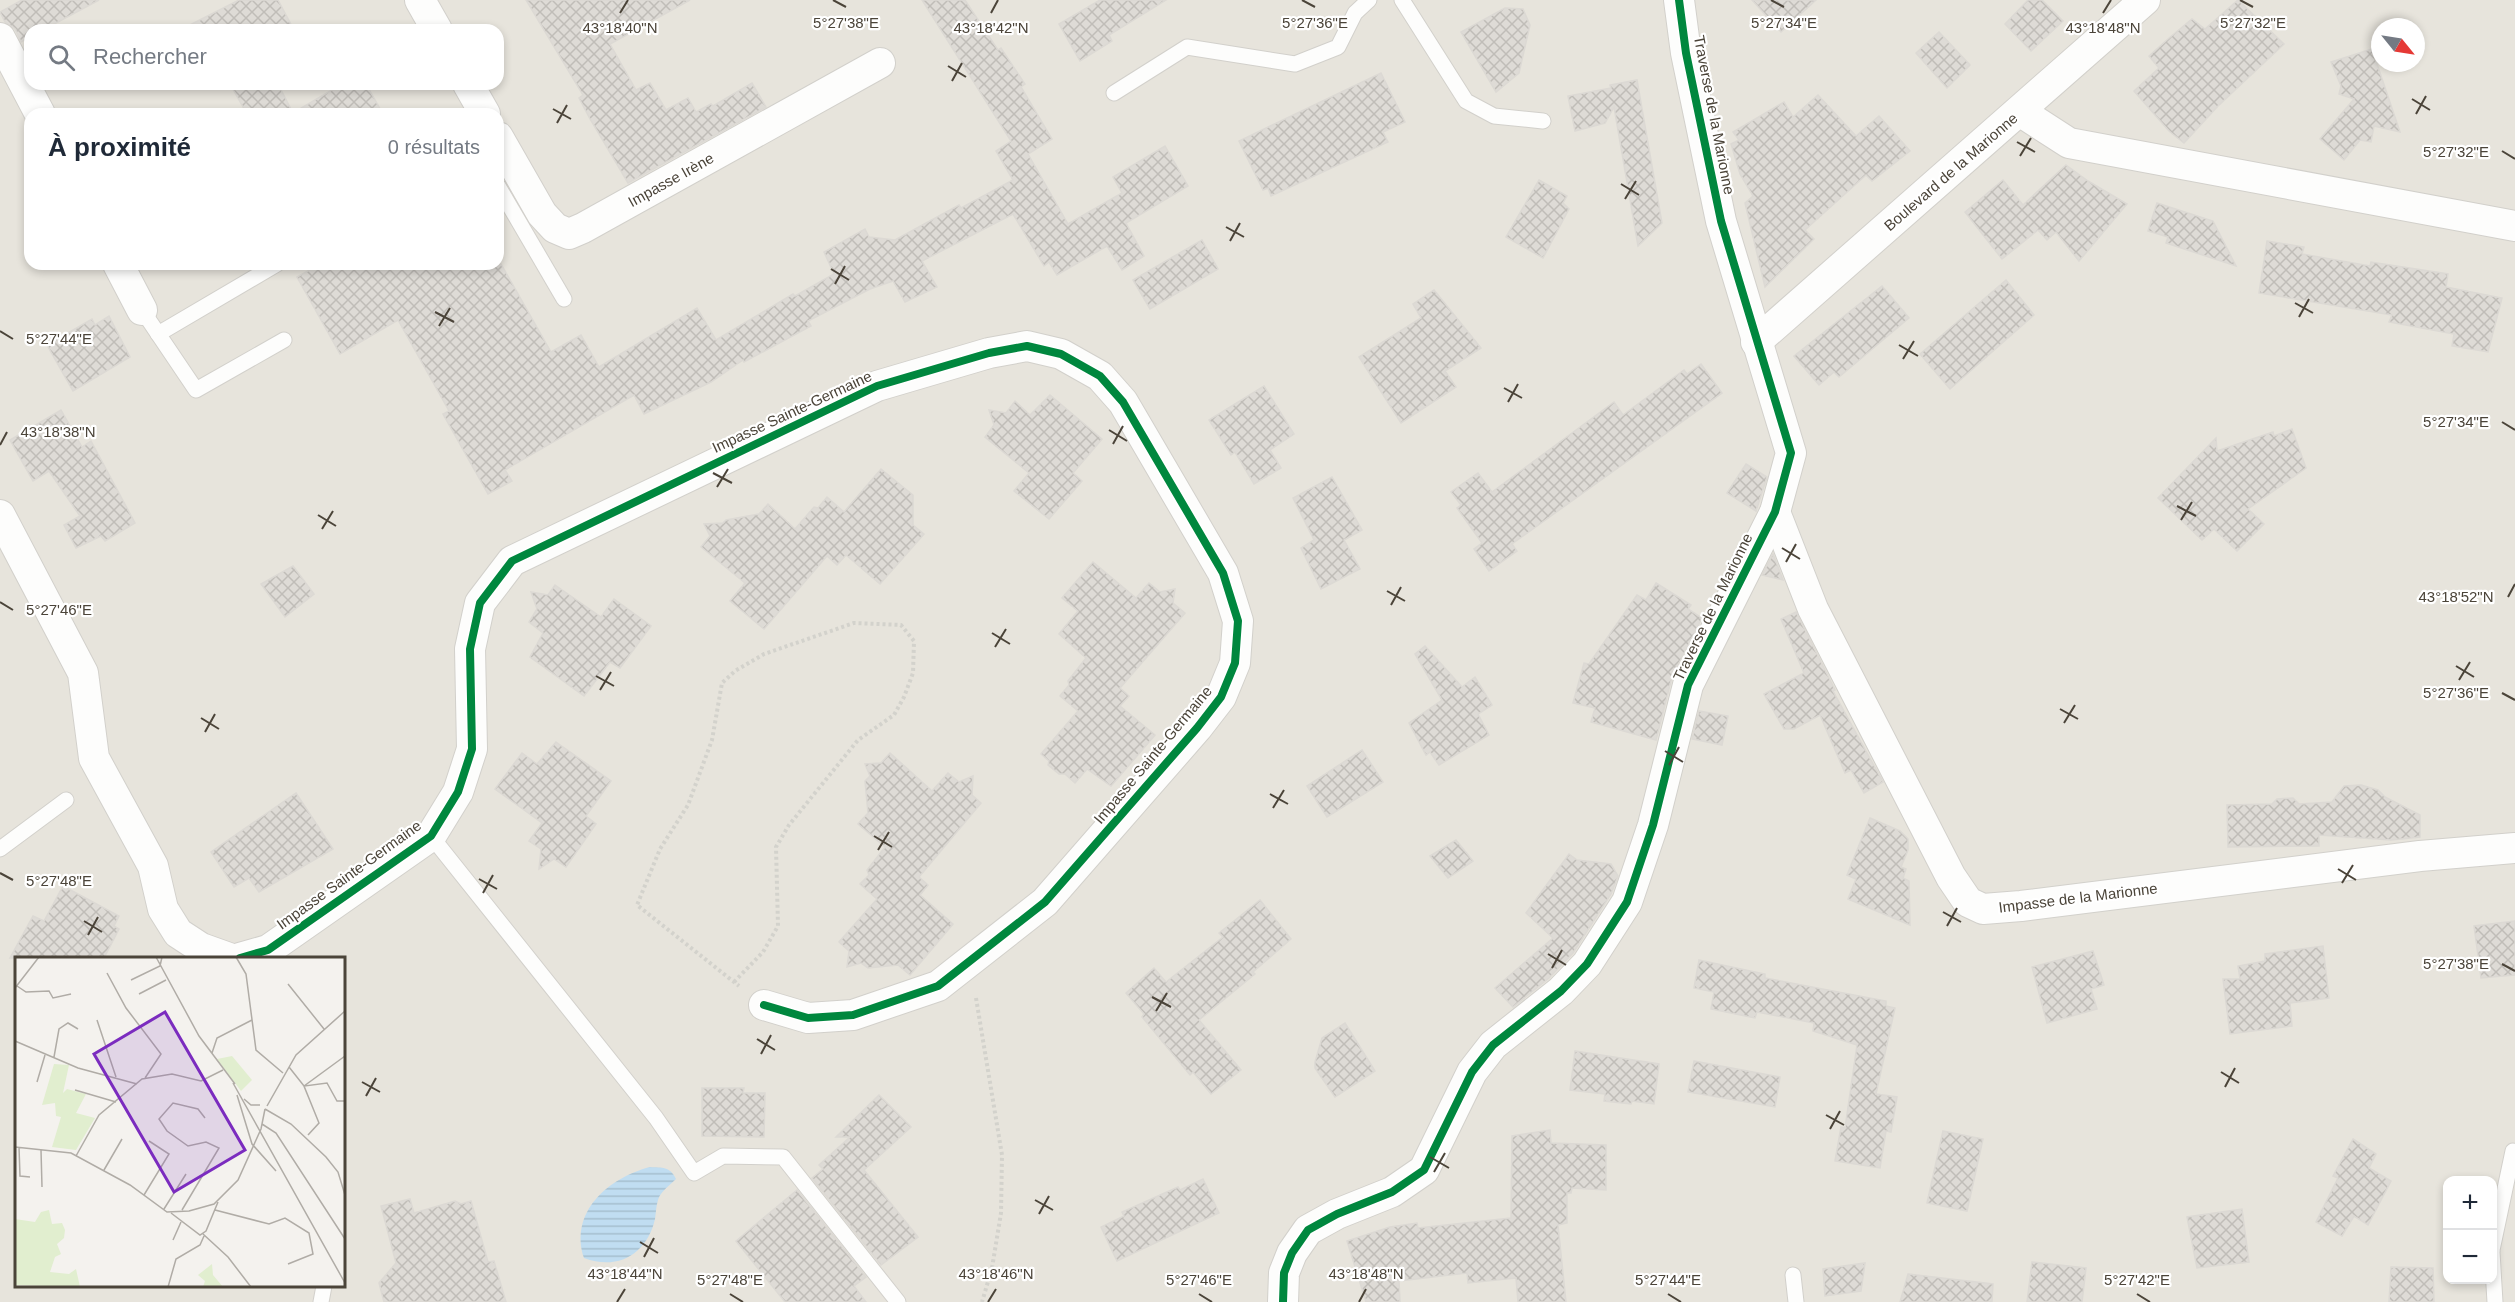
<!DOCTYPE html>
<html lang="fr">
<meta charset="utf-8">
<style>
body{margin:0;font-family:Arial,sans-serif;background:#f2f2f3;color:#1f2937}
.controls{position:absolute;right:18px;bottom:18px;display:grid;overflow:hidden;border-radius:12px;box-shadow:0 3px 9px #0003}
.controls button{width:54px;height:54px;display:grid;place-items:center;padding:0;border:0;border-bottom:2px solid #e0e1e3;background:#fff;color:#1f2937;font:30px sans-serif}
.compass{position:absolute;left:2371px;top:18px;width:54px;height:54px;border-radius:50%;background:#fff;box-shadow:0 3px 9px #0003;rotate:120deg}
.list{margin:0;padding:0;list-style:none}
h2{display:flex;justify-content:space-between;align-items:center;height:78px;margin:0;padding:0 24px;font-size:26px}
h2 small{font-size:20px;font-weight:400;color:#747a83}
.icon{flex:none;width:33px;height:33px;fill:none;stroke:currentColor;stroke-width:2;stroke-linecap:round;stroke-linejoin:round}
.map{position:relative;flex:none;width:2515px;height:1302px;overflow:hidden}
.search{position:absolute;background:#fff;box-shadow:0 3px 9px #0003;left:24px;top:24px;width:480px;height:66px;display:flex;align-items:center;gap:15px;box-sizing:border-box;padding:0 21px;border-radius:18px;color:#747a83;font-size:22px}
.panel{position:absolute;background:#fff;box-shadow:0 3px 9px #0003;left:24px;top:108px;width:480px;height:162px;border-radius:18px}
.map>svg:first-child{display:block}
.residential{fill:#e7e4dc;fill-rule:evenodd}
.water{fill:url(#water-rules)}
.building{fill:url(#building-cross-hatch);stroke:#dcd9d4;stroke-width:1.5}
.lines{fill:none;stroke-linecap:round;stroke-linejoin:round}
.service-casing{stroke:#d2d0cb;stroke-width:17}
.minor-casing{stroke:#d2d0cb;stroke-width:32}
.path{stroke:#d3d2cc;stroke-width:4;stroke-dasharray:3 3;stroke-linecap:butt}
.service{stroke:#fdfdfc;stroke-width:15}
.minor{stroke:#fdfdfc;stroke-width:30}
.cycleway-casing{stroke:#fff;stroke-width:11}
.cycleway{stroke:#00873e;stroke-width:8}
.ticks{fill:none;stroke:#4b4439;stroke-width:2}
.labels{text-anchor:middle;stroke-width:4.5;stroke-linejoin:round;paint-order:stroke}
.street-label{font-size:15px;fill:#4b4439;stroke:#fff}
.inset-road{fill:none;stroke:#b0aca6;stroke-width:1.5}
.view{fill:#7b2cbf;fill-opacity:0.15;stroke:#7b2cbf;stroke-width:3}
.inset-edge{fill:none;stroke:#4b4439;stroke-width:3}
.ticks-label{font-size:15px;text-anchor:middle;fill:#4b4439;stroke:#fff;stroke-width:4.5;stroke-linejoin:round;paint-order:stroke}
</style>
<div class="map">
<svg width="2515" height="1302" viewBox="0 0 2515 1302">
<defs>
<pattern id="water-rules" width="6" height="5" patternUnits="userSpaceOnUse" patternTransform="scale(1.5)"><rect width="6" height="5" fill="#c0ddf1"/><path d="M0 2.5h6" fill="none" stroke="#a6bfcf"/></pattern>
<pattern id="building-cross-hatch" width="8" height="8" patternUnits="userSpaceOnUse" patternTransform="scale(1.5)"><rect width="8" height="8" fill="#dedbd6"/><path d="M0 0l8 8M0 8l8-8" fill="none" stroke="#c0bdb8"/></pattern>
</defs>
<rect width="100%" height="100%" fill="#f4f2ee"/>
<path class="residential" d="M0 0H2515V1302H0ZM2380 27H2416V63H2380ZM30 30H498V84H30ZM30 114H498V264H30ZM16 958H344V1286H16ZM2448 1180H2492V1280H2448Z"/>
<path class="water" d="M650 1167C662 1168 670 1166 676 1179 670 1185 660 1192 658 1200 656 1206 656 1213 655 1219 647 1254 618 1271 584 1258 569 1212 608 1178 650 1167Z"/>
<g class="building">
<path d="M22 0H99L43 30H30V37L21 42 15 29 5 22 0 12Z"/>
<path d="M239 0H278L294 30H180Z"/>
<path d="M526 0H690L610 44 636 90 650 83 666 110 688 98 696 112 711 104 713 106 752 83 766 107 628 183 590 119 579 98 583 95Z"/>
<path d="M922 0H965L998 50 1001 48 1025 84 1021 87 1052 139 1028 154 1068 224 1122 193 1113 177 1165 146 1188 186 1126 223 1144 256 1122 270 1107 246 1057 275 1049 262 1044 266 1013 214 922 261 937 287 905 302 893 281 870 289 808 321 811 326 744 362 743 360 711 382 644 414 634 395 505 470 512 481 488 494 443 414 449 411 398 320 340 354 297 277 320 264H501L551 352 581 335 599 367 697 308 716 340 793 294 795 296 834 274 824 252 865 229 869 237 895 240 959 205 961 208 1013 180 996 151 1011 141Z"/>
<path d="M1100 0H1166L1109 35 1112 41 1080 61 1059 24Z"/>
<path d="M1752 0H1816L1781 32Z"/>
<path d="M2028 0H2042L2063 21 2031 51 2005 24Z"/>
<path d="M2238 0 2284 44 2218 106 2184 143 2169 131 2134 91 2159 68 2149 56 2168 39 2192 19 2205 29Z"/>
<path d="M1505 8 1523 9 1530 25 1519 73 1496 92 1461 32Z"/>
<path d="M1939 32 1970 65 1947 88 1916 53Z"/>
<path d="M2372 49 2400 132 2374 126 2371 142 2360 140 2344 160 2320 139 2354 99 2339 94 2341 86 2331 62Z"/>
<path d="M1381 73 1405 122 1383 132 1388 142 1271 196 1268 188 1263 190 1239 141Z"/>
<path d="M1637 80 1662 223 1638 246 1614 107 1605 123 1575 131 1568 96 1611 88 1610 85Z"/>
<path d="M230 84H278L293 113 342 84H366L383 114H247Z"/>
<path d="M1818 95 1856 136 1879 116 1910 151 1872 181 1866 175 1805 230 1814 239 1765 287 1745 203 1753 196 1740 174 1731 144 1739 140 1733 132 1784 102 1793 117Z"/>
<path d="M2066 165 2088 181 2127 204 2079 261 2056 232 2047 240 2038 230 2002 259 1965 212 2003 180 2023 205Z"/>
<path d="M1539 180 1567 196 1563 203 1569 209 1543 258 1506 237Z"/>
<path d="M2157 203 2213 221 2236 266 2166 243 2168 237 2148 231Z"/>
<path d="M1202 240 1218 269 1150 309 1133 280Z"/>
<path d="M2267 241 2304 247 2302 254 2370 266 2371 262 2448 274 2446 287 2502 298 2488 352 2452 346 2454 334 2389 322 2392 315 2259 293Z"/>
<path d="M2006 280 2034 315 1950 389 1920 354Z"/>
<path d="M1882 286 1909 318 1839 377 1834 372 1819 385 1794 356Z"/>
<path d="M1434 290 1481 348 1445 371 1456 387 1401 423 1359 357 1421 318 1413 304Z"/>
<path d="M109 316 130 357 73 391 47 345 92 319 95 325Z"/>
<path d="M1701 364 1722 393 1512 544 1517 551 1489 571 1474 549 1482 543 1457 508 1461 505 1451 492 1478 473 1492 492 1614 402 1623 415 1684 370 1687 374Z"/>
<path d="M1264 386 1294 434 1270 450 1281 468 1254 484 1235 452 1231 455 1209 420Z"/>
<path d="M1050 395 1102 439 1073 473 1082 481 1049 519 1014 491 1029 473 985 437 994 425 989 410 1006 413 1015 401 1030 415Z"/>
<path d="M61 410 82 447 91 441 135 523 105 541 101 536 76 548 64 525 80 516 49 471 33 481 10 440Z"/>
<path d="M2292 429 2306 468 2248 509 2264 524 2237 551 2214 529 2202 540 2158 498 2216 438 2217 451 2273 432 2274 436Z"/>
<path d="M1746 464 1767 477 1756 511 1727 493Z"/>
<path d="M881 469 913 495V525L924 534 880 584 846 555 837 565 827 556 764 629 730 601 745 583 701 547 710 536 704 524 723 523 726 520 759 514 768 504 795 529 814 507 818 508 827 497 844 512Z"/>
<path d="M1332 477 1362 530 1344 540 1360 569 1321 589 1301 548 1314 540 1293 498Z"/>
<path d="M1773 554 1783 580 1762 575Z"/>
<path d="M1093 562 1136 598 1149 583 1160 592 1175 589 1173 603 1185 613 1120 688 1129 696 1120 706 1155 735 1111 786 1087 769 1075 783 1065 774H1059L1048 765 1049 761 1041 754 1078 711 1060 696 1069 685 1068 681 1086 658 1059 634 1078 611 1062 598Z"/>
<path d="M293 566 314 594 285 617 261 584Z"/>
<path d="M1656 583 1691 605 1688 609 1702 618 1672 677 1656 740 1591 722 1595 708 1573 703 1584 663 1589 664 1637 595 1646 600Z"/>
<path d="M555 585 601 617 614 599 651 626 620 668 610 662 584 696 530 657 543 633 529 622 537 609 531 592 548 595Z"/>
<path d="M1796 612 1835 690 1833 691 1883 782 1864 793 1851 770 1845 773 1820 715 1794 729H1784L1764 694 1804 673 1781 619Z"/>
<path d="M1425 646 1462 687 1475 677 1492 705 1478 714 1489 735 1439 765 1430 752 1426 755 1409 723 1442 700 1415 654Z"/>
<path d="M1699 711 1728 716 1722 745 1692 739Z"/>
<path d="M556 742 611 781 586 816 596 824 566 867 554 859 539 869 541 849 529 841 542 823 495 789 522 753 537 764Z"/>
<path d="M1362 750 1383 782 1327 817 1307 786Z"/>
<path d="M890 753 932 791 948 773 959 782 973 776 972 795 981 803 919 877 928 885 920 895 953 924 910 975 898 965 868 968 861 963 847 967 849 951 839 942 877 899 860 884 869 875 867 870 885 847 858 824 868 813 865 781 870 776 865 764 881 763Z"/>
<path d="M2361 785 2378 790 2385 797 2420 815V837L2391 840 2319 835V846L2228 847 2227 805 2272 804 2277 799 2293 798 2299 804 2332 802 2344 786Z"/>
<path d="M296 793 333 849 259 892 249 878 234 887 211 852Z"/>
<path d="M1870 818 1900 831 1908 839V850L1901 867 1906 869 1903 878 1909 881 1910 925 1848 899 1856 879 1847 875Z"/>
<path d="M1456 840 1473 861 1448 878 1430 856Z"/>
<path d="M1569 854 1577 860 1611 864 1618 876 1611 894 1573 953 1549 978 1513 1007 1495 988 1553 938 1526 913Z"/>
<path d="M63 886 119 916 114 926 119 929 104 958H10L33 916 44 921Z"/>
<path d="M1260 900 1291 939 1253 972 1255 974 1199 1020 1241 1070 1211 1094 1193 1072 1190 1075 1142 1017 1144 1014 1126 993 1154 968 1166 982 1223 937 1219 933Z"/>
<path d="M2515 921V975L2481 978 2474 926Z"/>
<path d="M2323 946 2329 998 2290 1003 2292 1026 2230 1034 2223 979H2240L2238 966 2265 961V954Z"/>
<path d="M2093 951 2104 985 2091 989 2097 1009 2047 1023 2032 967Z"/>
<path d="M1699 960 1765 974V978L1886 1001V1006L1895 1008 1876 1094 1897 1097 1891 1132 1886 1131 1880 1168 1835 1161 1841 1127 1845 1128 1857 1045 1813 1031 1814 1023 1757 1012 1755 1018 1711 1009 1714 992 1694 988Z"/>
<path d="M1345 1023 1375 1071 1335 1097 1315 1068V1062L1322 1038Z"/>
<path d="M1575 1051 1659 1064 1654 1104 1632 1101 1631 1104 1604 1101 1605 1094 1570 1090Z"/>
<path d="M1694 1061 1780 1077 1775 1107 1688 1092Z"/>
<path d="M702 1088H744L743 1093H765L764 1137 702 1136Z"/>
<path d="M879 1095 911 1127 864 1170 918 1237 881 1265 812 1178 823 1169 819 1165 850 1137H836Z"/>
<path d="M1550 1130 1551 1143 1606 1145V1190L1572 1188 1571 1193H1567V1223L1558 1225 1566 1302H1518L1516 1278 1468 1283 1467 1273 1399 1281 1400 1302H1366L1347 1241 1390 1227 1417 1223 1418 1228 1511 1218 1512 1136Z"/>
<path d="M1943 1131 1983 1139 1967 1211 1927 1203Z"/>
<path d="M2353 1139 2376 1154 2369 1168 2391 1181 2368 1225 2354 1216 2342 1236 2316 1222 2338 1178 2333 1176Z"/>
<path d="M1203 1179 1219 1213 1117 1261 1101 1227 1124 1216 1122 1212 1178 1187 1180 1190Z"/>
<path d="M797 1190 866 1277 854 1286 866 1302H785L736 1241Z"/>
<path d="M410 1199 414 1213 455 1201 461 1204 471 1201 488 1262 494 1261 506 1302H384L379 1283 396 1263 381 1206Z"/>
<path d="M2242 1209 2249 1262 2197 1268 2187 1217Z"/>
<path d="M2032 1262 2086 1268 2082 1302H2027Z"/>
<path d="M1865 1263 1861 1291 1825 1296 1823 1269Z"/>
<path d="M2391 1267 2433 1268 2434 1302H2389Z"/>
<path d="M1908 1274 1993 1284 1992 1302H1900Z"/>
</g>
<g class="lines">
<defs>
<g id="service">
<path d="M1402 0 1466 101 1494 116 1543 121"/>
<path d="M1114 93 1187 47 1295 64 1338 47 1355 13 1369 0"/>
<path d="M498 186 564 299"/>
<path d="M142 310 196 390 284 340"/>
<path d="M158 334 277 264"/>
<path d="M431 836 656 1118 694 1173 723 1156 783 1157 898 1302"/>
<path d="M0 849 66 800"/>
<path d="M2492 1250 2513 1151"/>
<path d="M2492 1252 2495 1302"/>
<path d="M1793 1275 1796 1302"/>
<path d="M321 1302 324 1286"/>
</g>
<g id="minor">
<path d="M420 0 437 30"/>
<path d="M0 38 40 114"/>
<path d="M468 84 485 114"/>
<path d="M2021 112 2069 143 2515 226"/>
<path d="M498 137 542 214 555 228 569 234 583 228 880 63"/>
<path d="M118 264 142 310"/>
<path d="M1756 342 2145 0"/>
<path d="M1775 512 1813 609 1951 877 1968 902 1983 909 2021 906 2420 856 2515 848"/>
<path d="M0 515 83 673 94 758 153 866 163 909 178 933 201 948 229 958"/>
<path d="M240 958 268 950 431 836 458 792 472 749 470 649 480 603 512 561 877 386 989 353 1027 346 1061 354 1100 376 1123 402 1223 573 1238 621 1235 663 1221 697 1197 728 1045 902 938 986 853 1015 808 1018 764 1005"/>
<path d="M1283 1302 1284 1273 1292 1253 1308 1230 1337 1214 1392 1192 1424 1170 1472 1072 1493 1045 1561 991 1587 964 1627 902 1653 825 1688 685 1775 512 1791 453 1721 221 1686 53 1679 0"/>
</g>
</defs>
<use href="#service" class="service-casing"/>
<use href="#minor" class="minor-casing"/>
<g class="path">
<path d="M734 982 763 952 778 926 776 847 789 825 858 740 894 715 904 697 913 673 914 641 901 625 854 623 764 654 735 671 722 683 712 740 688 805 660 849 637 905 734 982 739 986"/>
<path d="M976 998 1002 1155 1001 1213 992 1268 982 1302"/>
</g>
<use href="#service" class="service"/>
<use href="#minor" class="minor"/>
<defs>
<g id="cycleway">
<path d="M240 958 268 950 431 836 458 792 472 749 470 649 480 603 512 561 877 386 989 353 1027 346 1061 354 1100 376 1123 402 1223 573 1238 621 1235 663 1221 697 1197 728 1045 902 938 986 853 1015 808 1018 764 1005"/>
<path d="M1283 1302 1284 1273 1292 1253 1308 1230 1337 1214 1392 1192 1424 1170 1472 1072 1493 1045 1561 991 1587 964 1627 902 1653 825 1688 685 1775 512 1791 453 1721 221 1686 53 1679 0"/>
</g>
</defs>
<use href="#cycleway" class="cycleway-casing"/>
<use href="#cycleway" class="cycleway"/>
</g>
<path class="ticks" d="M833 0 846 7M1302 0 1315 7M1771 0 1784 7M2240 0 2253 7M620 13 628 0M991 13 998 0M2103 13 2111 0M948 66 966 77M952 81 962 63M2412 99 2430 110M553 109 571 119M2416 114 2426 96M557 123 567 105M2017 142 2035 152M2502 151 2515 159M2020 156 2031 138M1621 184 1639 195M1625 199 1636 181M1226 227 1244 237M1230 241 1240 223M831 269 849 280M835 284 845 266M2295 303 2313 313M435 312 454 322M2299 317 2309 299M439 326 450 308M0 331 13 339M1899 345 1918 356M1903 359 1914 341M1504 388 1522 398M1508 402 1518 384M2502 422 2515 430M1109 430 1127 441M1113 444 1123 426M0 445 7 432M713 473 732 483M717 487 728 469M2177 506 2196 516M318 515 336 526M2181 520 2192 502M322 529 333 511M1782 548 1800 559M1786 562 1796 544M1387 591 1405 601M2508 597 2515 584M0 602 13 610M1391 605 1401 587M992 633 1010 644M995 647 1006 629M2456 666 2474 677M596 676 614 686M2459 680 2470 662M600 690 611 672M2502 693 2515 700M2060 709 2078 719M201 718 219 729M2064 723 2075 705M205 732 215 714M1665 751 1683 762M1669 765 1679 747M1270 794 1288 804M1273 808 1284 790M874 836 892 847M878 850 889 832M2338 869 2356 880M0 873 13 880M479 879 497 889M2342 883 2353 865M483 893 493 875M1943 912 1961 922M84 921 102 932M1947 926 1957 908M88 935 98 917M1548 954 1566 965M2502 964 2515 971M1552 968 1562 950M1152 997 1171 1007M1156 1011 1167 993M757 1039 775 1050M761 1054 771 1035M2221 1072 2239 1083M362 1082 380 1092M2225 1087 2235 1068M366 1096 376 1078M1826 1115 1844 1125M1830 1129 1840 1111M1430 1157 1449 1168M1434 1172 1445 1153M1035 1200 1053 1210M1039 1214 1049 1196M640 1242 658 1253M644 1257 654 1238M730 1294 743 1302M1199 1294 1212 1302M1668 1294 1681 1302M2137 1294 2150 1302M617 1302 625 1289M988 1302 996 1289M1359 1302 1366 1289"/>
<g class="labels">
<g class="street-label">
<text transform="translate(1714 115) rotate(79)" y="5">Traverse de la Marionne</text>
<text transform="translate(1951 172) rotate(-41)" y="5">Boulevard de la Marionne</text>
<text transform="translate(671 180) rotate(-29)" y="5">Impasse Irène</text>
<text transform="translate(792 412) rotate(-25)" y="5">Impasse Sainte-Germaine</text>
<text transform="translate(1713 607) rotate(-64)" y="5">Traverse de la Marionne</text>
<text transform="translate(1153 755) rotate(-50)" y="5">Impasse Sainte-Germaine</text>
<text transform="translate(349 875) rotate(-36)" y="5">Impasse Sainte-Germaine</text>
<text transform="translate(2078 898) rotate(-7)" y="5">Impasse de la Marionne</text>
</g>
</g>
<g transform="translate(15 957)">
<rect width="330" height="330" fill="#f4f2ee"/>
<path d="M34 253 37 267 47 266 50 273 49 281 42 287 46 297 40 300 35 315 54 317 61 312 65 330 0 328V262L20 265 26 255ZM197 307 198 318 208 330H188L190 324 183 318Z" fill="#e1eecf"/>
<path d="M217 99 237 123 226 134 202 102Z" fill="#e1eecf"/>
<path d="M39 107 54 108 48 136 52 132 71 137 61 156 80 161 61 193 37 190 46 160 41 159 40 146 27 148Z" fill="#e1eecf"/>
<path class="inset-road" d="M141 0 184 79 220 127M221 0 231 17 241 93 268 116M92 16 111 51 146 97 130 121M116 23 145 9 147 0M273 27 309 72M2 29 11 35 34 34 38 41 56 37M0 31 24 0M124 37 151 23M82 63 101 120M0 84 63 111 122 127M197 96 202 81 237 63M39 100 44 72 53 66 63 72M274 110 289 129 330 99M22 125 30 98M218 126 330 326M60 133 101 145M222 138 237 187 261 214M229 142 236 148H245M252 149 281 98 330 54M250 152 276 167 311 200 323 215 330 238M247 167 261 176 330 282M293 178 304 166 289 129 312 126 322 144H330M0 190 56 196 115 228 152 255 174 254 199 247 223 223 246 172 250 152M4 190 5 219 15 220M26 193 27 230M61 199 84 158 127 122 157 117 186 124 208 113M89 213 107 182M129 238 154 197 134 184M149 252 171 217M167 253 204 191 191 185 173 189 152 174 144 162 158 146 183 152 190 161M200 253 254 267 270 261 294 276 298 297 273 307M156 256 185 278 191 274 203 245M188 277 213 300 236 330M158 283 166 265M153 330 161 302 185 288 189 279"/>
<path class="view" d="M150 55 230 193 159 235 79 97Z"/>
<rect width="330" height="330" class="inset-edge"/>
</g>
<g class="ticks-label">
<text x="846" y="28">5°27'38"E</text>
<text x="1315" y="28">5°27'36"E</text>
<text x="1784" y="28">5°27'34"E</text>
<text x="2253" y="28">5°27'32"E</text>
<text x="620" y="33">43°18'40"N</text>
<text x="991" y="33">43°18'42"N</text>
<text x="2103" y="33">43°18'48"N</text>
<text x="2456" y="157">5°27'32"E</text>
<text x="59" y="344">5°27'44"E</text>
<text x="2456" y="427">5°27'34"E</text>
<text x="58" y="437">43°18'38"N</text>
<text x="2456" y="602">43°18'52"N</text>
<text x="59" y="615">5°27'46"E</text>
<text x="2456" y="698">5°27'36"E</text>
<text x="59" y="886">5°27'48"E</text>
<text x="2456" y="969">5°27'38"E</text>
<text x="625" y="1279">43°18'44"N</text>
<text x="996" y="1279">43°18'46"N</text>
<text x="1366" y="1279">43°18'48"N</text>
<text x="730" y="1285">5°27'48"E</text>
<text x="1199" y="1285">5°27'46"E</text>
<text x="1668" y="1285">5°27'44"E</text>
<text x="2137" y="1285">5°27'42"E</text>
</g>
</svg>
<div class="controls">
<button>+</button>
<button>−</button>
</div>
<svg class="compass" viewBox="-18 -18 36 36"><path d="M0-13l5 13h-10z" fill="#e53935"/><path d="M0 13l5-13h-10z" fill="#747a83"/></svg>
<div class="search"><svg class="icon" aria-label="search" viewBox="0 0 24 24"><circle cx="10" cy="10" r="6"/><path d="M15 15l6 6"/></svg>Rechercher</div>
<section class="panel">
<h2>À proximité<small>0 résultats</small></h2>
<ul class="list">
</ul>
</section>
</div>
